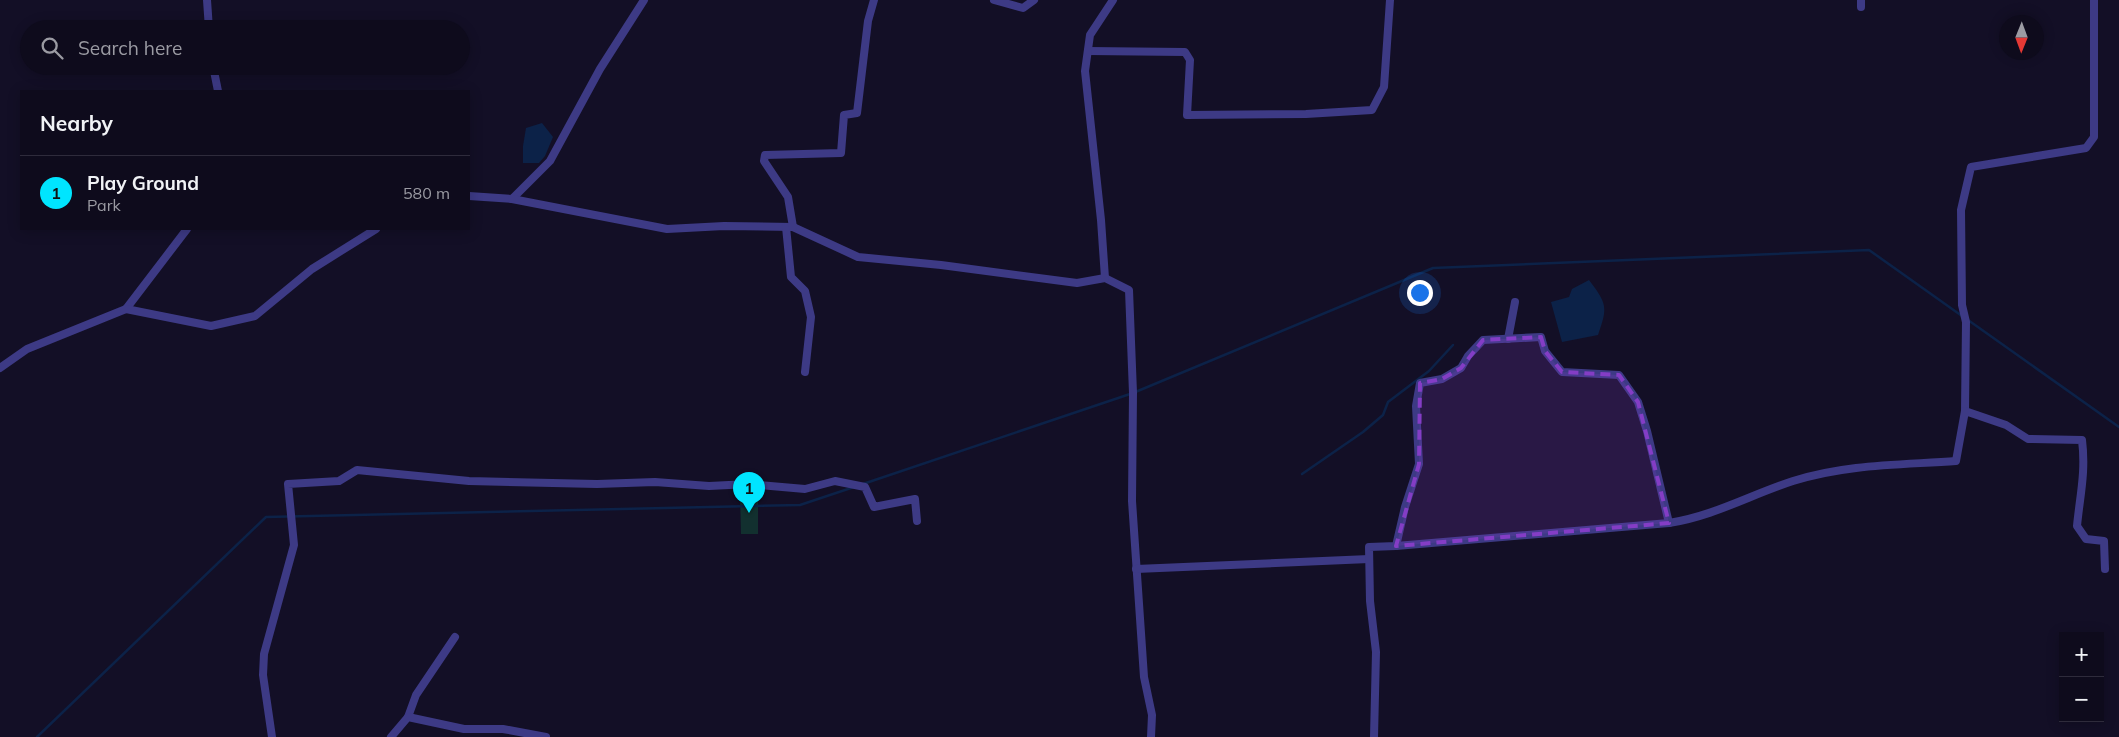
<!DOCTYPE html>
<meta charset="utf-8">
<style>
body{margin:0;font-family:Mulish,sans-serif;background:#1c1929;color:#f1f3f6}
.controls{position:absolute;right:15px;bottom:15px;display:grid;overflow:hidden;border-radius:0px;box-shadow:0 2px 12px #0003}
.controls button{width:45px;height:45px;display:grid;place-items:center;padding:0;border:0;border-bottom:1px solid #2e2b3b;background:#0e0b1c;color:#f1f3f6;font:25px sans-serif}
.compass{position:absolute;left:1999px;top:15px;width:45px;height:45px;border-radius:50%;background:#0e0b1c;box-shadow:0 2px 12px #0003;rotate:181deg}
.you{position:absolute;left:1419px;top:292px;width:18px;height:18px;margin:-12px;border:4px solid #fff;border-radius:50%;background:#1a73e8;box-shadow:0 0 0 8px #1a73e833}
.badge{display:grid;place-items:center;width:32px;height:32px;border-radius:50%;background:#00e5ff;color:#111;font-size:16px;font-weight:700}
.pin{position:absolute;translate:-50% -41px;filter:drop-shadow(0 1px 2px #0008)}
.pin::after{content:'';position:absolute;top:26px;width:18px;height:15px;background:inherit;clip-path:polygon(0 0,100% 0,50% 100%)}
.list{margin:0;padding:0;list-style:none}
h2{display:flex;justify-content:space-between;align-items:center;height:65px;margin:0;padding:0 20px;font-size:21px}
h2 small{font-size:16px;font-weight:400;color:#9b9ba3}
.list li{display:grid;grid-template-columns:32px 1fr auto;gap:15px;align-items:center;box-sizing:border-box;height:75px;padding:0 20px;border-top:1px solid #2e2b3b}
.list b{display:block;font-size:19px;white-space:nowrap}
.list p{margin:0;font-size:16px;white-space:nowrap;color:#9b9ba3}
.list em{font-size:16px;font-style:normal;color:#9b9ba3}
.icon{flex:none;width:28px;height:28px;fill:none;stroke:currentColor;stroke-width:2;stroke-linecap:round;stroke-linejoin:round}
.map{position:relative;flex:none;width:2119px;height:737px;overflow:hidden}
.search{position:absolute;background:#0e0b1c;box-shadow:0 2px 12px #0003;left:20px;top:20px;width:450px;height:55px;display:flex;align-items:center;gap:12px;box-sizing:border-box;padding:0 18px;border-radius:28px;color:#9b9ba3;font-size:19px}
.panel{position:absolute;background:#0e0b1c;box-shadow:0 2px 12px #0003;left:20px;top:90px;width:450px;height:140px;border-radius:0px}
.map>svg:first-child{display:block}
.green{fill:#12302f}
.water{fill:#0c2248}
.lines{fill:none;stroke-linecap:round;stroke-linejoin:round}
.stream{stroke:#0c2248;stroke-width:2.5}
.minor{stroke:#3d3a85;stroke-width:8}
.marked{fill:#843dc5;fill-opacity:0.2;stroke:#843dc5;stroke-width:4;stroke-dasharray:10 6;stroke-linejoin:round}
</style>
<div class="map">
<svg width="2119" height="737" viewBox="0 0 2119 737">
<rect width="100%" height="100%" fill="#130f26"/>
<path class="green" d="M740 493H758V534H741Z"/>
<g class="water">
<path d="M542 123 553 137 545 156 539 163H523V146L526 128Z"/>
<path d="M1589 280C1607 304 1608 307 1598 335L1562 342 1551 302 1569 297 1572 289Z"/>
</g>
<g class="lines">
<g class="stream">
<path d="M1968 320 2119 427"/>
<path d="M1302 474 1363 432 1383 415 1388 402 1429 371 1453 345"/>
<path d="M863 484 1133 393 1433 268 1869 250 1962 316"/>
<path d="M37 737 266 517 800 505 854 487"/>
</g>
<g class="minor">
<path d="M207 0 209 29"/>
<path d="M994 0 1023 8 1034 0"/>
<path d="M1861 7V0"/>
<path d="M1088 51 1185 52 1190 60 1187 115 1306 114 1372 110 1384 87 1390 0"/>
<path d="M213 66 218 91"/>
<path d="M469 196 512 199 550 161 600 69 644 0"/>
<path d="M512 199 667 229 724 226 793 227 858 257 941 265 1077 283 1105 278 1129 290 1133 393 1132 501 1144 677 1152 715 1151 737"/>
<path d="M786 227 791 277 805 291 811 317 805 372"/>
<path d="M793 227 788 197 764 161 765 155 841 153 844 115 857 113 868 21 874 0"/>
<path d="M1105 278 1101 220 1085 71 1090 35 1113 0"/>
<path d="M126 309 187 229"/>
<path d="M1508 339 1515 302"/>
<path d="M0 368 27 349 126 309 211 326 255 316 312 269 376 229"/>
<path d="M1965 411 1966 322 1962 305 1961 210 1971 167 2086 148 2094 137V0"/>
<path d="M1396 546 1669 523"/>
<path d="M1136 569 1369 559"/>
<path d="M408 717 416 695 455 637"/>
<path d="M272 737 263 675 264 654 294 545 288 484 339 481 357 470 469 481 597 484 655 482 709 486 749 484 805 489 835 481 865 487 874 507 915 499 917 521"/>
<path d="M391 737 408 717 464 729H503L546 737"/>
<path d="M1374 737 1376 652 1370 601 1369 547 1396 546 1405 507 1419 464 1416 406 1420 383 1442 379 1461 368 1468 356 1483 340 1541 337 1545 351 1562 372 1619 375 1638 402 1647 431 1669 523C1714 516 1750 495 1793 481 1846 464 1901 465 1956 461L1965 411 2006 425 2028 439 2082 440C2086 472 2080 495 2077 526L2086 539 2104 541 2105 569"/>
</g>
</g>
<path class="marked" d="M1541 337 1545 351 1562 372 1619 375 1638 402 1669 523 1396 546 1419 464 1420 383 1442 379 1461 368 1483 340Z"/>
</svg>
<div class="controls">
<button>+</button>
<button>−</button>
</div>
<svg class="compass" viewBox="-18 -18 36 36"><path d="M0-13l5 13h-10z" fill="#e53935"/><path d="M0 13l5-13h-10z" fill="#9b9ba3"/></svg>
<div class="you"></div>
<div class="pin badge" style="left:749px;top:513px">1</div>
<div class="search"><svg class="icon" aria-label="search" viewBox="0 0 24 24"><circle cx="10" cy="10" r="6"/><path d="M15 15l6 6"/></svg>Search here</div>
<section class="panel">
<h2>Nearby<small></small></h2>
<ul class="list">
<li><span class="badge">1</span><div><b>Play Ground</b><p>Park</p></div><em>580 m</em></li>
</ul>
</section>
</div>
